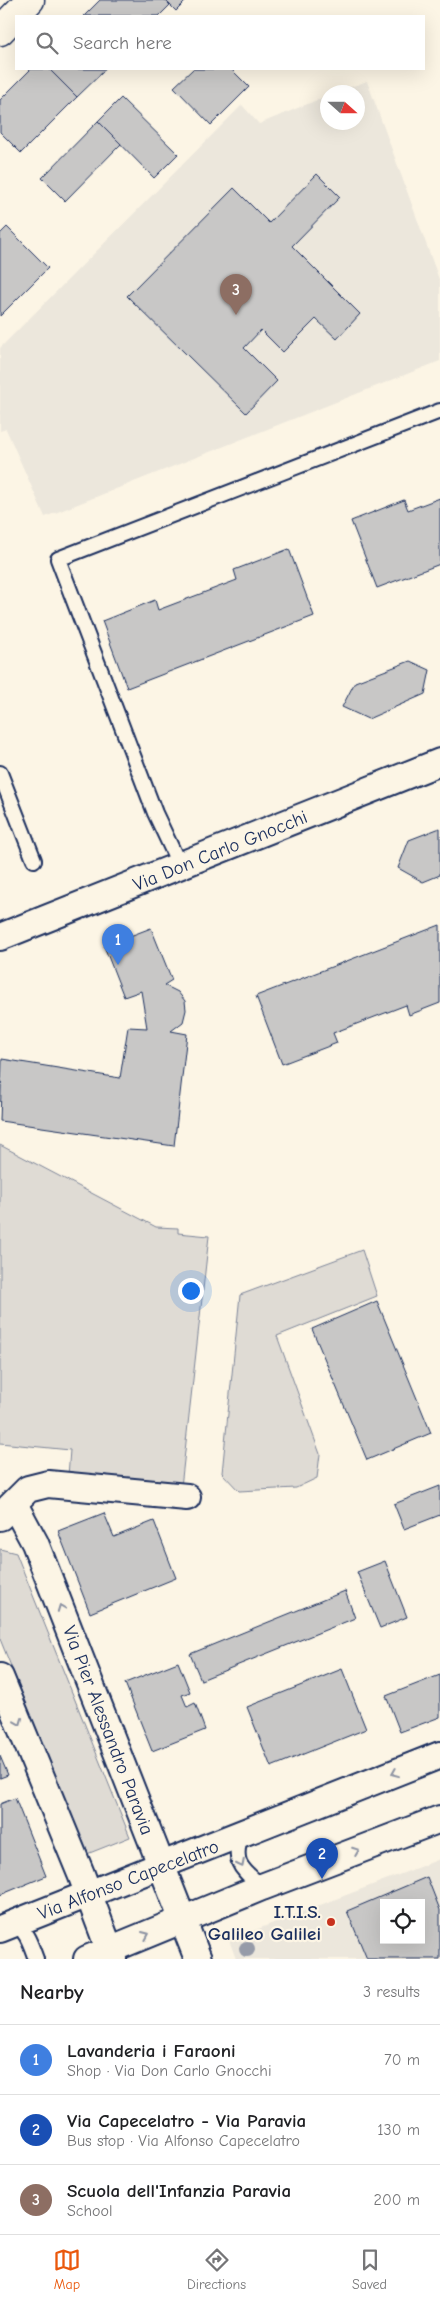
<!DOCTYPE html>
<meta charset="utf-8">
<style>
body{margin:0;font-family:"Comic Neue",sans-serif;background:#f2f2f2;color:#202124}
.controls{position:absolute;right:15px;bottom:15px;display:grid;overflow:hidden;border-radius:0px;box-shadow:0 5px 20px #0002}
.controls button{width:45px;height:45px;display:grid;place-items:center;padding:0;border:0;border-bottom:1px solid #e0e0e0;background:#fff;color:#202124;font:25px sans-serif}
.compass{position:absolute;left:320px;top:85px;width:45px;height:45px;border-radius:50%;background:#fff;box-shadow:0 5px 20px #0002;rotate:111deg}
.you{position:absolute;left:190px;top:1290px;width:18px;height:18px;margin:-12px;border:4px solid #fff;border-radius:50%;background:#1a73e8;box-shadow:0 0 0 8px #1a73e833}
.badge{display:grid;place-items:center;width:32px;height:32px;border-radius:50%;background:#ea580c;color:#fff;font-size:16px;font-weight:700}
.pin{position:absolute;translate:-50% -41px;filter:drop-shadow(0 1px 2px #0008)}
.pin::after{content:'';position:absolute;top:26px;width:18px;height:15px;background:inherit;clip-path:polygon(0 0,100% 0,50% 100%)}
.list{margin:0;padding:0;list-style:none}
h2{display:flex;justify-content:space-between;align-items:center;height:65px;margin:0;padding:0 20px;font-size:21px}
h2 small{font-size:16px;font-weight:400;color:#757577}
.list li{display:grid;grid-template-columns:32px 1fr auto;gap:15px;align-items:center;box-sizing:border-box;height:70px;padding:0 20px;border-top:1px solid #e0e0e0}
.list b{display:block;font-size:19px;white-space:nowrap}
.list p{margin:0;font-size:16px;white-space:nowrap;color:#757577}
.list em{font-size:16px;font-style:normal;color:#757577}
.icon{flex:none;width:28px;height:28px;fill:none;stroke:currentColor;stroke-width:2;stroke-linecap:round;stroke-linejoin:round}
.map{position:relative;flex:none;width:440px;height:1959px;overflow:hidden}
.search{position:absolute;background:#fff;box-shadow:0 5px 20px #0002;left:15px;right:15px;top:15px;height:55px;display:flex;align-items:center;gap:12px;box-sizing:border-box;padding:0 18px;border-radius:0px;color:#757577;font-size:19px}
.sheet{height:275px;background:#fff}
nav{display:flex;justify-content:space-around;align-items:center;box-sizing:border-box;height:70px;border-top:1px solid #e0e0e0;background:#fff;font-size:14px;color:#757577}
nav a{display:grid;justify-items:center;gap:2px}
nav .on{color:#ea580c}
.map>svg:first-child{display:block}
.built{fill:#ece7dc;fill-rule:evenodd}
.green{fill:#dfdbd4;stroke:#7d8599}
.building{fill:#c8c7c6;stroke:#1b2f5e;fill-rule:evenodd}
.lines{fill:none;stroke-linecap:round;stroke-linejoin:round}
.service-casing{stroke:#1b2f5e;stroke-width:18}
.minor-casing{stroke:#1b2f5e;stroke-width:30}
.tertiary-casing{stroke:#1b2f5e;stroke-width:31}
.service{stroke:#fcf5e5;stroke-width:14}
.minor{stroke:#fcf5e5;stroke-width:26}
.tertiary{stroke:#fcf5e5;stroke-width:28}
.tree{fill:#969ba8}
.oneway{stroke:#8c92a2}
.poi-dot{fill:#c8321e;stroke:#fcf5e5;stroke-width:2}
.labels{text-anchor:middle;stroke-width:4.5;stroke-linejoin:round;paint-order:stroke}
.street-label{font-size:19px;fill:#1b2f5e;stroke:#fcf5e5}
.poi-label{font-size:19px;font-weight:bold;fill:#1b2f5e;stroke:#fcf5e5;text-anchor:end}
</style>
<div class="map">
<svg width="440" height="1959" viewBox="0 0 440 1959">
<rect width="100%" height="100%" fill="#fcf5e5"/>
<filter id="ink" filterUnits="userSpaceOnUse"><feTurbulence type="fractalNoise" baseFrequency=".02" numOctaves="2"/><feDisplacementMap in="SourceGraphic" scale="10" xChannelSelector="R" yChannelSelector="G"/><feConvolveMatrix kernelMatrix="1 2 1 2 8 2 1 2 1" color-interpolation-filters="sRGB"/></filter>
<g filter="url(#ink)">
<g class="built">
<path d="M367 81 440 282V361L45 517 6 429 0 431V348L242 105 259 124 327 96 328 122H358V92H337Z"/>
<path d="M440 1859V1959H236L229 1940ZM384 1903H421V1940H384Z"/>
</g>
<g class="green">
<path d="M0 1145 156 1227 178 1228V1233L209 1236 181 1487 68 1476 70 1450 0 1443Z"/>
<path d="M362 1250 377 1296 277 1336 320 1454 317 1478 296 1488 239 1491 222 1473 240 1295Z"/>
<path d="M0 1549 16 1553 130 1837 87 1854 0 1639Z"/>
</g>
<g class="building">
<path d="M100 0H165L170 5 159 16H84Z"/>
<path d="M165 0H187L176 11Z"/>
<path d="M31 69H49L77 97 21 153 0 132V100Z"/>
<path d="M49 69H106L77 97Z"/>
<path d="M193 69H231L249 87 211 125 174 87Z"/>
<path d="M121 98 178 154 154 178 98 121Z"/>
<path d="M98 121 121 144 65 201 42 178Z"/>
<path d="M317 174 340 197 292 246 360 314 337 339 316 319 283 352 261 330 244 348 277 381 246 413 127 296 234 188 269 223Z"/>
<path d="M7 227 48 268 0 316V234Z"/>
<path d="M440 498V564L377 588 351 521 404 500 408 510Z"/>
<path d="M289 549 314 616 127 688 102 621 155 600 158 610 237 580 234 570Z"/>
<path d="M410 661 430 670 425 694 368 719 342 707 355 682Z"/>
<path d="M440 828V875L423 882 398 868 409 840Z"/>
<path d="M440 925V1003L409 1015 406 1005 333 1033 337 1043 282 1064 256 996Z"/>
<path d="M151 928 172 980 164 985 178 992 185 1001 186 1010 183 1022 171 1031 187 1034 174 1146 0 1121 2 1059 120 1078 128 1027 147 1028 141 991 124 997 104 946Z"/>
<path d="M377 1301 431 1433 367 1460 312 1329Z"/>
<path d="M440 1486V1515L404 1529 394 1504Z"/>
<path d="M104 1513 114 1537 154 1521 176 1578 90 1613 58 1531Z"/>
<path d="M385 1561 407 1617 380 1628 357 1572Z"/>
<path d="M345 1591 355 1618 201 1680 190 1654Z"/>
<path d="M178 1662 190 1692 182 1695 187 1707 195 1703 205 1730 152 1751 125 1683Z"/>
<path d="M342 1669 366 1729 271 1767 247 1707Z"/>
<path d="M440 1675V1717L400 1732 386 1696Z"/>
<path d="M0 1756 8 1775 0 1778Z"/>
<path d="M15 1798 46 1876 0 1895V1804Z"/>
<path d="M427 1877 440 1910V1959H367L347 1911ZM384 1903H421V1940H384Z"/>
</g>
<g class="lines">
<defs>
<g id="service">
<path d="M0 773 34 860"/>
<path d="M180 866 155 813 58 559 440 411"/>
<path d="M241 1834C232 1864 241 1868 262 1887"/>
<path d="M14 1924C27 1930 31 1946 36 1959"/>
</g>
<g id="minor">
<path d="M0 937 440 762"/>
<path d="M14 1504 35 1543 198 1959"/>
<path d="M0 1517 28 1489 48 1484 187 1497"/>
<path d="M0 1677 81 1874 113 1959"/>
<path d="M0 1929 440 1755"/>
<path d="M87 1959 262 1887 440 1819"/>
</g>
<path id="tertiary" d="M0 31 30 0"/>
</defs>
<use href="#service" class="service-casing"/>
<use href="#minor" class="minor-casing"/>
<use href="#tertiary" class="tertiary-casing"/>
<use href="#service" class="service"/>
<use href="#minor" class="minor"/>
<use href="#tertiary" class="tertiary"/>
</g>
<circle class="tree" cx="247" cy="1949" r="8"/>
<defs><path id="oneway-chevron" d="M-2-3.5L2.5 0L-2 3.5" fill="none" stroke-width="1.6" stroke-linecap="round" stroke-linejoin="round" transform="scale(1.25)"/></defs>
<g class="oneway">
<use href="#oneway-chevron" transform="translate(61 1608) rotate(-111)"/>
<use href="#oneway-chevron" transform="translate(19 1722) rotate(68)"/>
<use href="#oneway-chevron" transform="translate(395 1773) rotate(158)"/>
<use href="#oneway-chevron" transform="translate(356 1851) rotate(-21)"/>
<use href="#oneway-chevron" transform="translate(241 1864) rotate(63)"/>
<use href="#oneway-chevron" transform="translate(146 1935) rotate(-23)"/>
</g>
</g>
<circle class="poi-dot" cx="331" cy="1922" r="5"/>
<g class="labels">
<g class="street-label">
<text transform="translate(220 850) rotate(-22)" y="7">Via Don Carlo Gnocchi</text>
<text transform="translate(109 1730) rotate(69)" y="7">Via Pier Alessandro Paravia</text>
<text transform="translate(128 1879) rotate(-21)" y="7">Via Alfonso Capecelatro</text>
</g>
<g class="poi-label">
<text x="321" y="1918">I.T.I.S.<tspan x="321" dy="22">Galileo Galilei</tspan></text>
</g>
</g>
</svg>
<div class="controls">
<button><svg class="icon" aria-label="locate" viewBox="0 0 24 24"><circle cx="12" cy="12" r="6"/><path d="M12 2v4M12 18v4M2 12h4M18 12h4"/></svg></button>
</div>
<svg class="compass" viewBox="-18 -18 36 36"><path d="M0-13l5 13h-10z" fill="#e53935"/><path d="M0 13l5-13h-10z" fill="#757577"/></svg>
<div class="you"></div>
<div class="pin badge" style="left:118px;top:965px;background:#3f7fe0">1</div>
<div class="pin badge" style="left:322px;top:1879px;background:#1a4fb4">2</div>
<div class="pin badge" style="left:236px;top:315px;background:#8d6e63">3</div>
<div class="search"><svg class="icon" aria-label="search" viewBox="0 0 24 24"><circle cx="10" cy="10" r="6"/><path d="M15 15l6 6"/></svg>Search here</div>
</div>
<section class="sheet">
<h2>Nearby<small>3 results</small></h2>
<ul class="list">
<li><span class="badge" style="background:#3f7fe0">1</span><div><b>Lavanderia i Faraoni</b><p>Shop · Via Don Carlo Gnocchi</p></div><em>70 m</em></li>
<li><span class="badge" style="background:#1a4fb4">2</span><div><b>Via Capecelatro - Via Paravia</b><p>Bus stop · Via Alfonso Capecelatro</p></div><em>130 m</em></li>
<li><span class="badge" style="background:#8d6e63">3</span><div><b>Scuola dell'Infanzia Paravia</b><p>School</p></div><em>200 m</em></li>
</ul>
</section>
<nav>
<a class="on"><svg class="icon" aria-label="map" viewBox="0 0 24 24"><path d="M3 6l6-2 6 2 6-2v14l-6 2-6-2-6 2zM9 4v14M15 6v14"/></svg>Map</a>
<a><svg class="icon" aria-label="directions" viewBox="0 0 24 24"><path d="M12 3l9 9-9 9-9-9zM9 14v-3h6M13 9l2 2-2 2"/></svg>Directions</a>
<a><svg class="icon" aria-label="saved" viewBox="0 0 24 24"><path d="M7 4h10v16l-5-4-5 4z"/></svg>Saved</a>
</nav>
